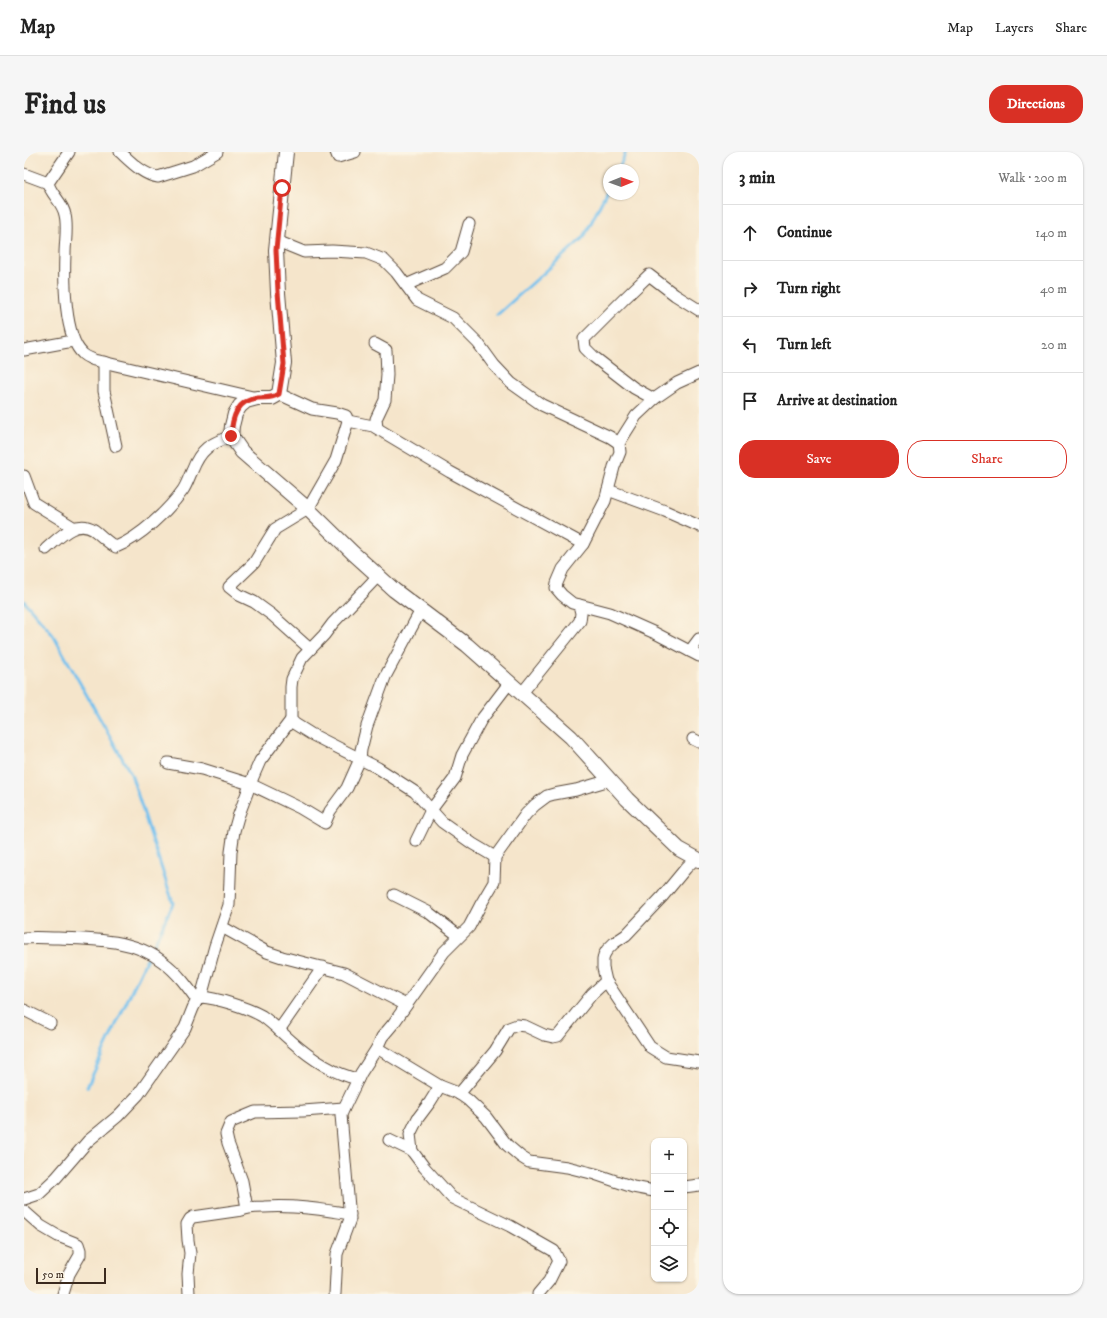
<!DOCTYPE html>
<meta charset="utf-8">
<style>
body{margin:0;font-family:"IM FELL DW Pica",serif;background:#f6f6f6;color:#222}
.controls{position:absolute;right:12px;bottom:12px;display:grid;overflow:hidden;border-radius:8px;box-shadow:0 1px 3px #0004}
.controls button{width:36px;height:36px;display:grid;place-items:center;padding:0;border:0;border-bottom:1px solid #e0e0e0;background:#fff;color:#222;font:20px sans-serif}
.compass{position:absolute;left:579px;top:12px;width:36px;height:36px;border-radius:50%;background:#fff;box-shadow:0 1px 3px #0004;rotate:89deg}
.scale{position:absolute;left:12px;bottom:10px;width:70px;box-sizing:border-box;padding-left:4px;border:2px solid #3b2a1e;border-top:0;font-size:11px;line-height:14px;white-space:nowrap;color:#3b2a1e;-webkit-text-stroke:3px #fcf5e5;paint-order:stroke}
.stop{position:absolute;width:12px;height:12px;margin:-9px;border:3px solid #d93025;border-radius:50%;background:#fff}
.stop.end{background:#d93025;border-color:#fff;box-shadow:0 1px 4px #0008}
.list{margin:0;padding:0;list-style:none}
h2{display:flex;justify-content:space-between;align-items:center;height:52px;margin:0;padding:0 16px;font-size:17px}
h2 small{font-size:13px;font-weight:400;color:#767676}
.list li{display:grid;grid-template-columns:26px 1fr auto;gap:12px;align-items:center;box-sizing:border-box;height:56px;padding:0 16px;border-top:1px solid #e0e0e0}
.list b{display:block;font-size:15px;white-space:nowrap}
.list em{font-size:13px;font-style:normal;color:#767676}
.actions{display:flex;gap:8px;padding:12px 16px}
.actions a{flex:1;padding:9px 0;border:1px solid #d93025;border-radius:16px;text-align:center;font-size:14px;color:#d93025}
.actions .main{background:#d93025;color:#fff}
.icon{flex:none;width:22px;height:22px;fill:none;stroke:currentColor;stroke-width:2;stroke-linecap:round;stroke-linejoin:round}
.map{position:relative;flex:none;width:675px;height:1142px;overflow:hidden;border-radius:16px}
header{display:flex;align-items:center;gap:24px;box-sizing:border-box;height:56px;padding:0 20px;background:#fff;border-bottom:1px solid #e0e0e0}
header strong{font-size:19px}
nav{display:flex;gap:22px;margin-inline-start:auto;font-size:14px}
.intro{display:flex;align-items:center;justify-content:space-between;box-sizing:border-box;height:96px;padding:0 24px}
h1{margin:0;font-size:28px}
.button{padding:10px 18px;border-radius:16px;background:#d93025;color:#fff;font-size:14px;font-weight:700}
main{display:flex;gap:24px;padding:0 24px}
aside{flex:1;background:#fff;border-radius:16px;box-shadow:0 1px 3px #0004}
.map>svg:first-child{display:block}
.lines{fill:none;stroke-linecap:round;stroke-linejoin:round}
.stream{stroke:#74c1ee;stroke-width:3}
.minor-casing{stroke:#574638;stroke-width:13}
.tertiary-casing{stroke:#574638;stroke-width:16}
.minor{stroke:#fff;stroke-width:11}
.tertiary{stroke:#fff;stroke-width:14}
.route{stroke:#d93025;stroke-width:5}
</style>
<header>
<strong>Map</strong>
<nav><a>Map</a><a>Layers</a><a>Share</a></nav>
</header>
<div class="intro"><h1>Find us</h1><a class="button">Directions</a></div>
<main>
<div class="map">
<svg width="675" height="1142" viewBox="0 0 675 1142">
<rect width="100%" height="100%" fill="#fcf5e5"/>
<filter id="ink" filterUnits="userSpaceOnUse"><feTurbulence type="fractalNoise" baseFrequency=".025" numOctaves="2"/><feDisplacementMap in="SourceGraphic" scale="8" xChannelSelector="R" yChannelSelector="G"/><feConvolveMatrix kernelMatrix="1 2 1 2 8 2 1 2 1" color-interpolation-filters="sRGB"/></filter>
<filter id="wash" filterUnits="userSpaceOnUse"><feTurbulence type="fractalNoise" baseFrequency=".012" numOctaves="4" result="noise"/><feDisplacementMap in="SourceGraphic" scale="16" xChannelSelector="R" yChannelSelector="G"/><feGaussianBlur stdDeviation="0.9" result="paint"/><feColorMatrix in="noise" values="0 0 0 0 0 0 0 0 0 0 0 0 0 0 0 0 0 1.4 0 .05"/><feComposite in="paint" operator="in"/></filter>
<g filter="url(#wash)">
<rect width="100%" height="100%" fill="#f5e5cb"/>
<g class="lines">
<g class="stream">
<path d="M594 18 602 0"/>
<path d="M473 163 560 85 585 35"/>
<path d="M0 449 29 483 107 622 149 751 127 799"/>
<path d="M63 935 124 804"/>
</g>
</g>
</g>
<g filter="url(#ink)">
<g class="lines">
<defs>
<g id="minor">
<path d="M45 0 24 31C27 43 39 50 41 63 44 75 41 90 41 102 40 127 40 185 59 202 62 205 66 206 70 208L233 246"/>
<path d="M96 0C106 9 119 23 134 25L169 14 193 0"/>
<path d="M312 0 314 5 331 0"/>
<path d="M0 22 24 31"/>
<path d="M253 89 280 100 308 99 342 101 360 108 372 120 393 148 429 166 454 191 470 213 487 231 518 253 586 285 595 291"/>
<path d="M382 133 421 116 437 100 445 72"/>
<path d="M351 192 362 198 363 223 361 248 352 267 353 276"/>
<path d="M0 198 49 189"/>
<path d="M80 210V239L92 294"/>
<path d="M675 221 653 231 630 247 612 264 595 291 596 300 590 315 581 349 559 392 539 417 533 431 532 436 538 443 548 451 586 461 631 481 675 504"/>
<path d="M255 242 288 257 313 261 322 264 324 269 312 308 284 357 251 377 230 411 205 435 215 443 230 450 248 463 286 497"/>
<path d="M630 247 610 236 570 205 561 196 560 187 599 148 625 123 651 143 675 158"/>
<path d="M324 269 349 274 426 320 559 392"/>
<path d="M0 324 10 351 49 375"/>
<path d="M584 338 641 359 675 374"/>
<path d="M22 397C35 386 52 366 70 378 78 384 84 391 92 395 116 385 144 359 159 338 163 332 165 325 168 319 177 296 186 292 207 284"/>
<path d="M354 424 309 471 300 483 278 506 268 527 267 535V568L271 572 287 582 354 616 391 640 418 670 449 692 471 705"/>
<path d="M666 499 675 487"/>
<path d="M498 541 556 469 557 461 555 453"/>
<path d="M669 587 675 590"/>
<path d="M144 611 178 617 226 632 276 656 301 671 306 659 323 636 336 607 337 598 343 574 361 525 397 458"/>
<path d="M392 689 407 658 431 626 438 603 457 568 486 530"/>
<path d="M370 743 404 760 435 784"/>
<path d="M198 775 243 800 258 805 320 821 382 853"/>
<path d="M0 786C11 785 22 786 34 786 69 787 110 787 139 810 153 820 163 834 173 848"/>
<path d="M582 829 626 895 642 905 675 910"/>
<path d="M177 845 191 794 205 753 207 700 210 679 214 665 229 625 236 609 267 568"/>
<path d="M0 858 26 871"/>
<path d="M255 878 299 815"/>
<path d="M353 896 416 934 434 941 444 948 462 965 483 993 497 1005 505 1010 543 1015 571 1022 609 1035 630 1039"/>
<path d="M416 934 406 950 394 966 386 982 388 999 400 1015 428 1046 486 1074 530 1099 535 1109 525 1129 514 1142"/>
<path d="M435 942 471 899 485 876 493 873 501 874 520 883 529 885 534 884 568 842 582 829 579 816V808L580 803 583 798 590 791 602 783 638 745 662 716 672 706"/>
<path d="M365 988 388 999"/>
<path d="M660 1035 675 1033"/>
<path d="M0 1047 15 1042 32 1026 64 989 94 964 114 943 161 876 169 856 173 848 177 845C193 846 224 856 238 864 248 871 257 880 266 888 285 905 309 922 334 927"/>
<path d="M223 1056 218 1029 204 991 202 982 207 970 231 960 279 959 320 956"/>
<path d="M0 1059 17 1074 34 1084 54 1092 56 1098V1103L45 1122 39 1142"/>
<path d="M165 1142 164 1122 166 1101 164 1088 163 1072 166 1067 169 1065 218 1058C225 1055 232 1055 240 1055 269 1053 297 1057 326 1062"/>
<path d="M311 1142 313 1102 326 1067 317 963 320 956 337 921 353 896 358 885 369 872 420 800 445 775 457 752 470 730 471 705 502 662 511 653 523 644 530 642 552 638 586 628"/>
</g>
<path id="tertiary" d="M262 0 252 98 254 141 260 211 255 242 248 246H233L222 249 216 254 211 262 208 274 207 284 218 300 284 357 329 401 370 438 443 493 547 585 603 647 655 697 675 708"/>
</defs>
<use href="#minor" class="minor-casing"/>
<use href="#tertiary" class="tertiary-casing"/>
<use href="#minor" class="minor"/>
<use href="#tertiary" class="tertiary"/>
</g>
</g>
<g class="lines" filter="url(#ink)">
<path class="route" d="M207 284C208 265 213 248 234 246 243 245 246 247 255 242L260 212 254 140 252 98 258 36"/>
</g>
</svg>
<div class="controls">
<button>+</button>
<button>−</button>
<button><svg class="icon" aria-label="locate" viewBox="0 0 24 24"><circle cx="12" cy="12" r="6"/><path d="M12 2v4M12 18v4M2 12h4M18 12h4"/></svg></button>
<button><svg class="icon" aria-label="layers" viewBox="0 0 24 24"><path d="M12 4l9 5-9 5-9-5zM3 14l9 5 9-5"/></svg></button>
</div>
<svg class="compass" viewBox="-18 -18 36 36"><path d="M0-13l5 13h-10z" fill="#e53935"/><path d="M0 13l5-13h-10z" fill="#767676"/></svg>
<div class="scale">50 m</div>
<div class="stop" style="left:258px;top:36px"></div>
<div class="stop end" style="left:207px;top:284px"></div>
</div>
<aside>
<h2>3 min<small>Walk · 200 m</small></h2>
<ul class="list">
<li><svg class="icon" aria-label="ahead" viewBox="0 0 24 24"><path d="M12 20V5M6 11l6-6 6 6"/></svg><div><b>Continue</b></div><em>140 m</em></li>
<li><svg class="icon" aria-label="right" viewBox="0 0 24 24"><path d="M7 20v-9h11M14 6l5 5-5 5"/></svg><div><b>Turn right</b></div><em>40 m</em></li>
<li><svg class="icon" aria-label="left" viewBox="0 0 24 24"><path d="M17 20v-9H6M10 6l-5 5 5 5"/></svg><div><b>Turn left</b></div><em>20 m</em></li>
<li><svg class="icon" aria-label="arrive" viewBox="0 0 24 24"><path d="M6 21V4h12l-3 4 3 4H6"/></svg><div><b>Arrive at destination</b></div></li>
</ul>
<div class="actions"><a class="main">Save</a><a>Share</a></div>
</aside>
</main>
